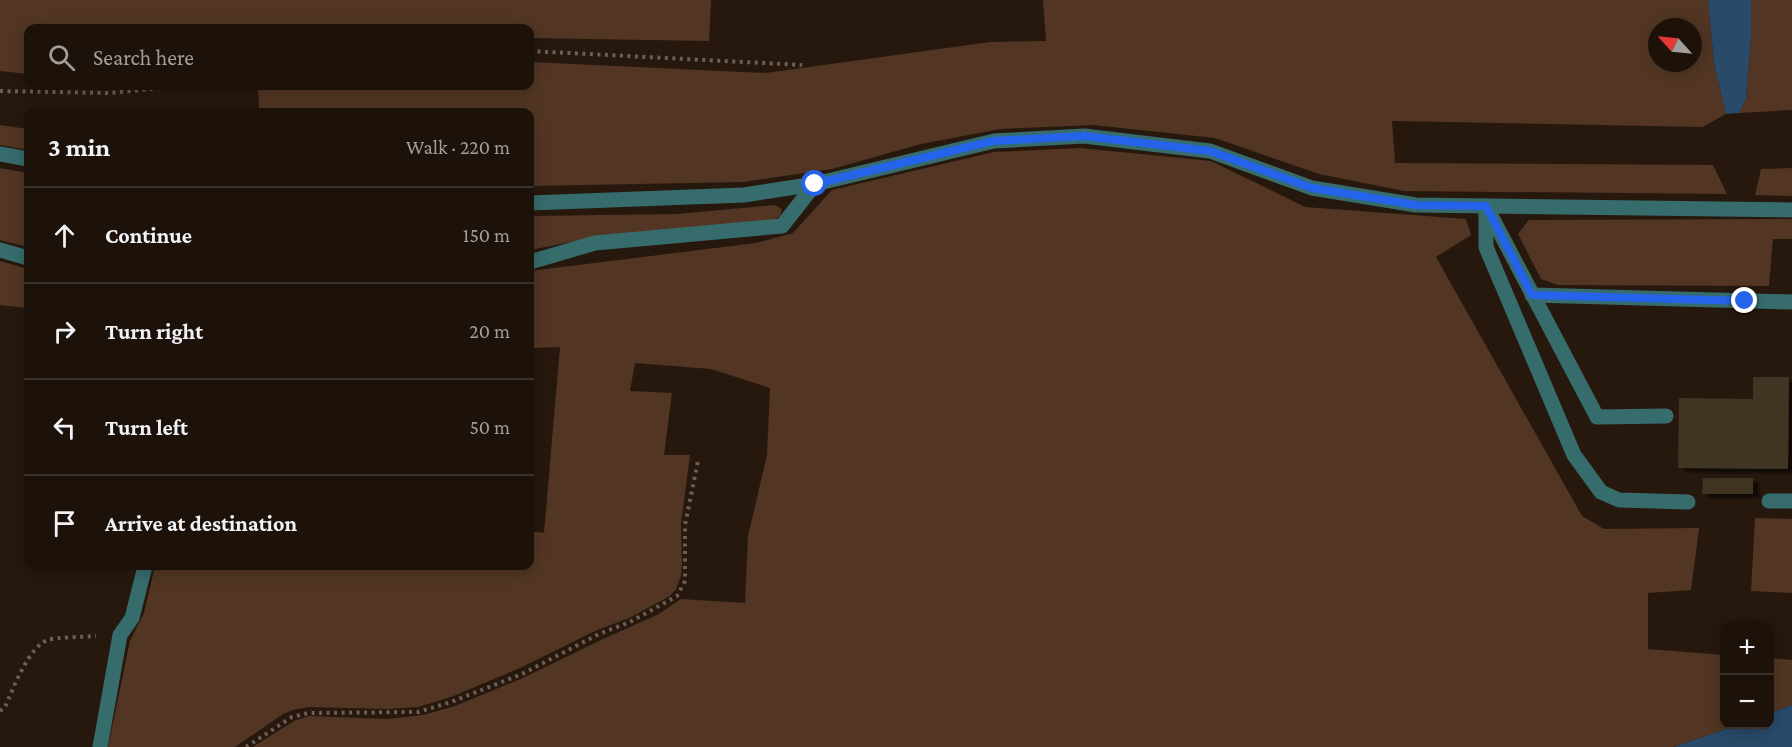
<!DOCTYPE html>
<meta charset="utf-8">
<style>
body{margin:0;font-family:"Crimson Pro",serif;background:#251b13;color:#f1f3f6}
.controls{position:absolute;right:18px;bottom:18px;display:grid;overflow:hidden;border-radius:12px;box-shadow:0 3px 15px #0003}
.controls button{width:54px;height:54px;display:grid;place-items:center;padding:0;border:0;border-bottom:2px solid #3b322b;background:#1d120a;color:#f1f3f6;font:30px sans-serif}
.compass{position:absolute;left:1648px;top:18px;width:54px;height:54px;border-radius:50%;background:#1d120a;box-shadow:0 3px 15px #0003;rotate:297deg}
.stop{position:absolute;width:18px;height:18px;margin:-14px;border:4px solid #2563eb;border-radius:50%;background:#fff}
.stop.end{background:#2563eb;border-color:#fff;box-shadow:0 2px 6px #0008}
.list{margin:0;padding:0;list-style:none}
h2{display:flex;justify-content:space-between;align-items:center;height:78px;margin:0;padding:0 24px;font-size:26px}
h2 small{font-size:20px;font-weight:400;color:#a09e9c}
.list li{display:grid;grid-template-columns:39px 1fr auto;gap:18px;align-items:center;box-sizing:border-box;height:96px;padding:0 24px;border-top:2px solid #3b322b}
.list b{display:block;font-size:22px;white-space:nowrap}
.list em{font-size:20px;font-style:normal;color:#a09e9c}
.icon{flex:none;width:33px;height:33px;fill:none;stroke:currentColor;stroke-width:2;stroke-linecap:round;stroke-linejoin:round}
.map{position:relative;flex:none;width:1792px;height:747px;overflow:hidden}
.search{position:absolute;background:#1d120a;box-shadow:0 3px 15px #0003;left:24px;top:24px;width:510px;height:66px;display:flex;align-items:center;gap:15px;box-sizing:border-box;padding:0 21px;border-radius:12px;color:#a09e9c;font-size:22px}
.panel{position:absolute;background:#1d120a;box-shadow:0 3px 15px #0003;left:24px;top:108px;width:510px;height:462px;border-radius:12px}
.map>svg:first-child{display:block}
.green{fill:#523623;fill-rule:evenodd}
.water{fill:#294a68}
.building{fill:#403424;filter:url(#shadow)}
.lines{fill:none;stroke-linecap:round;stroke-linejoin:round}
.path{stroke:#6d5f56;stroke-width:4;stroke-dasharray:3 4.5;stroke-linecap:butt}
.lane{stroke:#376c6d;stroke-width:15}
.street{stroke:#376c6d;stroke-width:15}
.route{stroke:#2563eb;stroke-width:8}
</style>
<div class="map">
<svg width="1792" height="747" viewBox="0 0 1792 747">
<defs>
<filter id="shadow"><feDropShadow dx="6" dy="4" stdDeviation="1.5" flood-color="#0009"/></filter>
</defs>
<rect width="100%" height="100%" fill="#27180e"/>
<g class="green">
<path d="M0 0H711L709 41 530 38V28H28V74L0 71Z"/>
<path d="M1043 0H1708L1714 64 1726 114 1702 127 1392 121 1395 163 1713 165 1727 194 1404 191 1319 174 1215 138 1093 125 1000 129 921 144 832 169 743 182 530 186V112H268L259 109 258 87 260 86H530V62L766 73 990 42 1046 41ZM1657 27H1693V63H1657Z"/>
<path d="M1751 0H1792V110L1739 113 1746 99 1751 38Z"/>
<path d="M0 125 28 129V150L0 145Z"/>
<path d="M1080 148 1211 161 1305 207 1466 219 1471 235 1436 257 1582 516 1604 529 1699 528 1691 590 1648 593V649L1724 655V724L1737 725 1674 747H253L294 721 309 716 387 719 423 715 455 706 523 678 603 639 659 614 681 599 745 603 748 536 767 455 770 388 711 369 635 363 630 391 672 393 664 455H690L681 524 682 564 681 576 676 589 670 596 629 618 595 631 520 668 451 697 418 707 387 709 308 707 293 710 283 714 235 747H108L130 641 144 613 155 566H530V531L544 533 560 347 530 348V271L756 243 793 233 832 190 994 152Z"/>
<path d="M0 168 28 173V247L0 240Z"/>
<path d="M1792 168V196L1755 195 1761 169Z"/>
<path d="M775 205 782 209 780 216 771 222 591 238 530 250V216L677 214Z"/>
<path d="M1792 219V239H1773L1769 286 1558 285 1541 279 1518 234 1529 220Z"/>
<path d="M0 261 28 269V308L0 305Z"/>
<path d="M1755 518 1792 519V593L1751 591Z"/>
<path d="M1770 658 1792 660V705L1770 713Z"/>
</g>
<g class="water">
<path d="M1708 0H1751V38L1746 99 1739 113 1726 114 1714 64Z"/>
<path d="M1792 705V747H1674L1737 725 1770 724V713Z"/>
</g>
<g class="building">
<path d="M1753 377H1789L1788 469 1678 468 1679 398 1753 399Z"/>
<path d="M1703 478H1753V494H1702Z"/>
</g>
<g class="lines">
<g class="path">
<path d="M530 51 802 65"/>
<path d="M0 91 111 93 180 86"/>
<path d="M0 711 5 707C13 689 29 646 48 640 57 637 84 637 96 636"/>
<path d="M246 747 292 717 308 713 418 712 451 702 522 674 599 634 630 622 677 596 685 581V525L698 461"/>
</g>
<g class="lane">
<path d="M1486 206V247L1574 455 1601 492 1619 500 1688 502"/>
<path d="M1487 208 1597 417 1666 416"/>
<path d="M1532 295 1792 302"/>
<path d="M1769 501H1792"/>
</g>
<g class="street">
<path d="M0 154 28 159"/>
<path d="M530 203 744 195 815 184 994 141 1084 136 1210 151 1312 188 1416 205 1792 210"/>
<path d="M0 250 28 258"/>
<path d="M530 262 595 243 782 226 815 184"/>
<path d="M100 747 120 635 132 618 145 566"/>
</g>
</g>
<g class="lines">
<path class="route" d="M815 184 993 141 1084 136 1210 151 1312 188 1416 205 1486 206 1532 295 1745 301"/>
</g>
</svg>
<div class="controls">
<button>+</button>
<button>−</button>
</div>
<svg class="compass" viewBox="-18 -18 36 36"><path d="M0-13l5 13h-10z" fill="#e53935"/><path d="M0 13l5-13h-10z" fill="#a09e9c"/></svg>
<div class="stop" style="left:815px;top:184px"></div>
<div class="stop end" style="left:1745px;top:301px"></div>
<div class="search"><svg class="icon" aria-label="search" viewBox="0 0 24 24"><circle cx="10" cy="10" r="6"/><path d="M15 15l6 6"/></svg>Search here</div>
<section class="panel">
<h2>3 min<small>Walk · 220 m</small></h2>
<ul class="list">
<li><svg class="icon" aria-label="ahead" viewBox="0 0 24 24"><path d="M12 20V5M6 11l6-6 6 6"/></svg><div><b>Continue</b></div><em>150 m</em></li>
<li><svg class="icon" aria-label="right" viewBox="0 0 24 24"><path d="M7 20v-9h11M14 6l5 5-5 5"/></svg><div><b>Turn right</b></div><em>20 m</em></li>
<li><svg class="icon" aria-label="left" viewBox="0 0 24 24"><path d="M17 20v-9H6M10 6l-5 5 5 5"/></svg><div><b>Turn left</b></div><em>50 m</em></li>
<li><svg class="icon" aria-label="arrive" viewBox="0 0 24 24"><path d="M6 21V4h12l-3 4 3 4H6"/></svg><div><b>Arrive at destination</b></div></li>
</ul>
</section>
</div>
